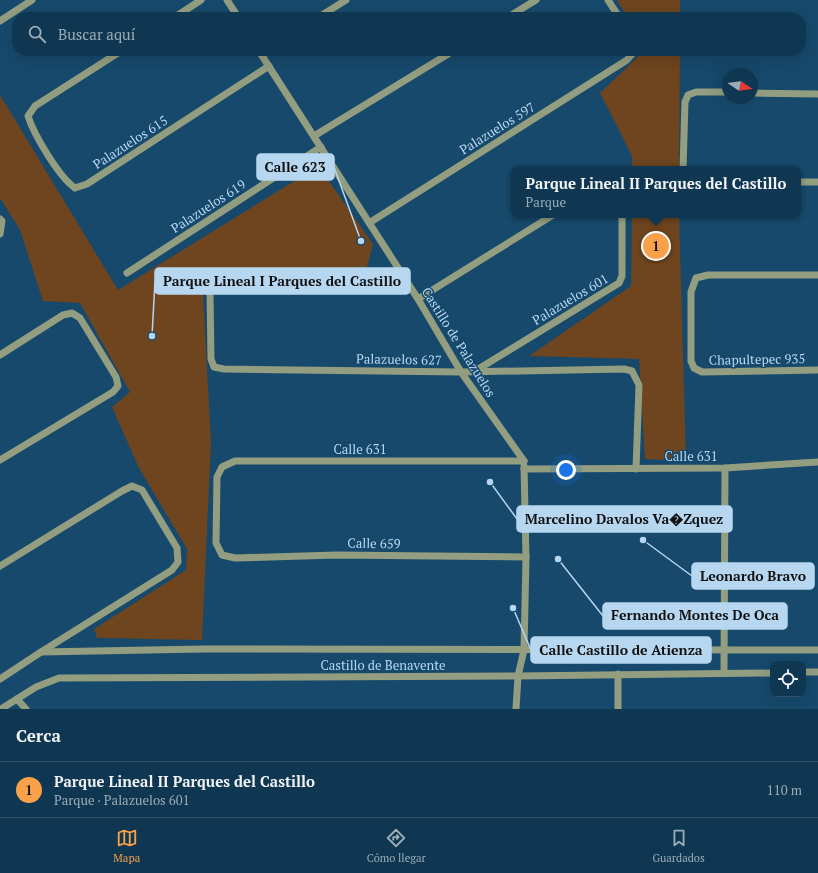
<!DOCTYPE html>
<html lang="es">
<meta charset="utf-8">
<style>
body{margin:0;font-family:"PT Serif",serif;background:#193f58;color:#f1f3f6}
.controls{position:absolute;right:12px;bottom:12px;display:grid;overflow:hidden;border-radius:8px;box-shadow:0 4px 16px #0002}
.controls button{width:36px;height:36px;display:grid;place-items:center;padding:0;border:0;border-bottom:1px solid #305168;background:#103751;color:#f1f3f6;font:20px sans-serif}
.compass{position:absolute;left:722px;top:68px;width:36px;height:36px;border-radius:50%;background:#103751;box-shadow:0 4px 16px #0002;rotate:103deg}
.you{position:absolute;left:566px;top:470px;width:14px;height:14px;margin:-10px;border:3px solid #fff;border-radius:50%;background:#1a73e8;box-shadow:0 0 0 6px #1a73e833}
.badge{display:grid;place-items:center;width:26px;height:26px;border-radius:50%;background:#f8a14a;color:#111;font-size:13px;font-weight:700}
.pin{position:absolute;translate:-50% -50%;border:2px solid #fff;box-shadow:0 1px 4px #0006}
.popup{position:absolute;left:511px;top:166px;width:290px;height:52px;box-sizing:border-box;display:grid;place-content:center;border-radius:8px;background:#103751;filter:drop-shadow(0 1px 3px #0005);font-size:13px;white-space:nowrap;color:#9cacb7}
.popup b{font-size:15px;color:#f1f3f6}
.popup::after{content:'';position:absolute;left:50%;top:100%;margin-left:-8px;border:8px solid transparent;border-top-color:#103751}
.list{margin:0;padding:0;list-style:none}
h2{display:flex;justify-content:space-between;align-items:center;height:52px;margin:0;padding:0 16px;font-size:17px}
h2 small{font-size:13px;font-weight:400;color:#9cacb7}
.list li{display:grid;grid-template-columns:26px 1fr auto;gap:12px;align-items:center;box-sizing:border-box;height:56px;padding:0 16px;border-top:1px solid #305168}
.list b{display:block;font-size:15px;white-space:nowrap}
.list p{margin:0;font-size:13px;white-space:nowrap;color:#9cacb7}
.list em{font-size:13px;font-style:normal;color:#9cacb7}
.icon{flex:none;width:22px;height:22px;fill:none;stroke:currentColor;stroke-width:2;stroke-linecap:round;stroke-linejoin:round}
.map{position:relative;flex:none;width:818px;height:709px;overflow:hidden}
.search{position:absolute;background:#103751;box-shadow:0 4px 16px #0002;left:12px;right:12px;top:12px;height:44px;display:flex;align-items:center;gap:10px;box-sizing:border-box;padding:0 14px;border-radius:16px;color:#9cacb7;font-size:15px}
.sheet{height:108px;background:#103751}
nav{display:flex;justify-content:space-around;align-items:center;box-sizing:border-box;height:56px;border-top:1px solid #305168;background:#103751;font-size:11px;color:#9cacb7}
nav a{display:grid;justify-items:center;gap:2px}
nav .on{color:#f8a14a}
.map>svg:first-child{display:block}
.green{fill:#6e451e}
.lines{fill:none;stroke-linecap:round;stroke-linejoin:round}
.minor{stroke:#939d7f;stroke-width:7}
.labels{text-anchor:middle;stroke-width:3;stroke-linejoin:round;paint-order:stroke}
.street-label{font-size:13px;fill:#b7d7f1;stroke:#16496c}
.leader{fill:none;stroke:#b7d7f1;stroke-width:1.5}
.callout-dot{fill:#b7d7f1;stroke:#16496c;stroke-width:1.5}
.callout{fill:#b7d7f1;stroke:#b7d7f1;stroke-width:1.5}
.callout-label{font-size:14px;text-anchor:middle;font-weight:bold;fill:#111}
</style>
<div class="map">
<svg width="818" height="709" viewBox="0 0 818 709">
<rect width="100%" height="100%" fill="#16496c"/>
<g class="green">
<path d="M617 0H680V17H627Z"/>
<path d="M644 51H680L679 169H632V156L600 93Z"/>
<path d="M0 95 118 290 291 183 319 167 373 244 367 267 202 275 211 443 202 640 97 638 94 629 186 570 187 549 139 468 112 407 130 392 80 303 43 301 20 230 0 198Z"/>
<path d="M632 215H679L686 461 645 459 639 359 529 356 631 286Z"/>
</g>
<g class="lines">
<g class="minor">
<path d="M227 0 238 17"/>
<path d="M608 0 619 17"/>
<path d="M175 17 201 0"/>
<path d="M319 17 346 0"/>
<path d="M508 17 536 0"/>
<path d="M0 21 32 0"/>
<path d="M121 51 35 106 28 116C34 135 59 177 75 188L87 184 269 66"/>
<path d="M259 51 418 299 461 372 524 461"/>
<path d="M752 93 818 94"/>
<path d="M314 136 453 51"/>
<path d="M683 169 685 102 688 95 696 92H728"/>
<path d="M798 182H818"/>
<path d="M0 219 2 221 0 234"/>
<path d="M369 223 627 60 635 51"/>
<path d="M127 273 321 147"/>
<path d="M818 275H708L696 278 691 292V361L694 368 702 372 818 370"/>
<path d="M406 279H219L213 282 210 291 211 359 214 367 224 369 461 372 624 369 632 371 639 385 636 469"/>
<path d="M418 299 553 215"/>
<path d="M0 355 63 315 72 313 80 318 116 377 118 386 113 392 0 460"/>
<path d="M475 371 619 283 622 276V215"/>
<path d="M524 461H235L222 467 217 477 216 543 222 555 235 558 336 555 526 557"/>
<path d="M524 469 725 468 818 462"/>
<path d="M0 566 122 491 132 486 142 490 177 548 178 562 172 570 41 652"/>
<path d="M803 672H818"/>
<path d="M724 673 725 468"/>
<path d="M618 674V709"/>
<path d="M0 679 41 652 203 649 818 650"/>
<path d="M17 699 26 709"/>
<path d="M1 709 36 687 59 678 518 676 773 673"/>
<path d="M516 709 518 676 524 650 526 557 524 466"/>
</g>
</g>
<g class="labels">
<g class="street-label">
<text transform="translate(497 128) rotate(-32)" y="5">Palazuelos 597</text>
<text transform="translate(130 142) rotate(-33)" y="5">Palazuelos 615</text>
<text transform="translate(208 206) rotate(-33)" y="5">Palazuelos 619</text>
<text transform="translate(570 299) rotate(-31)" y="5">Palazuelos 601</text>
<text transform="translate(459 342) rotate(58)" y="5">Castillo de Palazuelos</text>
<text transform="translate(399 359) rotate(1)" y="5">Palazuelos 627</text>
<text transform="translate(757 359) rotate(-1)" y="5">Chapultepec 935</text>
<text x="360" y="454">Calle 631</text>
<text x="691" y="461">Calle 631</text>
<text transform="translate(374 543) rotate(1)" y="5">Calle 659</text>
<text x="383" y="670">Castillo de Benavente</text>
</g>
</g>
<path class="leader" d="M361 241L334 167M152 336L155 281M490 482L517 519M643 540L692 576M558 559L603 616M513 608L531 650"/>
<g class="callout-dot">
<circle cx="361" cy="241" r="4"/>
<circle cx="152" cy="336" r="4"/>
<circle cx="490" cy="482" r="4"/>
<circle cx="643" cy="540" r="4"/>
<circle cx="558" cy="559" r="4"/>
<circle cx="513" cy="608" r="4"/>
</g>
<g class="callout">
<rect x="257" y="154" width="77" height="26" rx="4"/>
<rect x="155" y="268" width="255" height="26" rx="4"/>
<rect x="517" y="506" width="215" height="26" rx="4"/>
<rect x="692" y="563" width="122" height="26" rx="4"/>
<rect x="603" y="603" width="184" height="26" rx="4"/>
<rect x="531" y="637" width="180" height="26" rx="4"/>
</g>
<g class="callout-label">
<text x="295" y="172">Calle 623</text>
<text x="282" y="286">Parque Lineal I Parques del Castillo</text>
<text x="624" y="524">Marcelino Davalos Va�Zquez</text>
<text x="753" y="581">Leonardo Bravo</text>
<text x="695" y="620">Fernando Montes De Oca</text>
<text x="621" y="655">Calle Castillo de Atienza</text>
</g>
</svg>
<div class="controls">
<button><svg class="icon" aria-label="locate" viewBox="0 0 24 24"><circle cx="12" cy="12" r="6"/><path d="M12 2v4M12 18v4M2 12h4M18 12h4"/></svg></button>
</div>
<svg class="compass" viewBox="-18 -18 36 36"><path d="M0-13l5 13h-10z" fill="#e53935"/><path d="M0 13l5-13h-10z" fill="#9cacb7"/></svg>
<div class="you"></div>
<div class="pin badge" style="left:656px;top:246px">1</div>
<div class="popup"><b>Parque Lineal II Parques del Castillo</b>Parque</div>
<div class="search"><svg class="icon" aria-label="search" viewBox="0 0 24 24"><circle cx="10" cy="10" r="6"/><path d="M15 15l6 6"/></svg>Buscar aquí</div>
</div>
<section class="sheet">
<h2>Cerca<small></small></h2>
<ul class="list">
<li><span class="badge">1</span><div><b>Parque Lineal II Parques del Castillo</b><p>Parque · Palazuelos 601</p></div><em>110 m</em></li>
</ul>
</section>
<nav>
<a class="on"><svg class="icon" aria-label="map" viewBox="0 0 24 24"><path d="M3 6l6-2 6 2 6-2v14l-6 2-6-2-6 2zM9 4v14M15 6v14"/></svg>Mapa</a>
<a><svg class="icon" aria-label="directions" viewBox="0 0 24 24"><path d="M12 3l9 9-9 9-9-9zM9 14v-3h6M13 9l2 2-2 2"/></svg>Cómo llegar</a>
<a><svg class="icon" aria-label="saved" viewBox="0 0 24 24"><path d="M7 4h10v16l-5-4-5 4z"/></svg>Guardados</a>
</nav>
